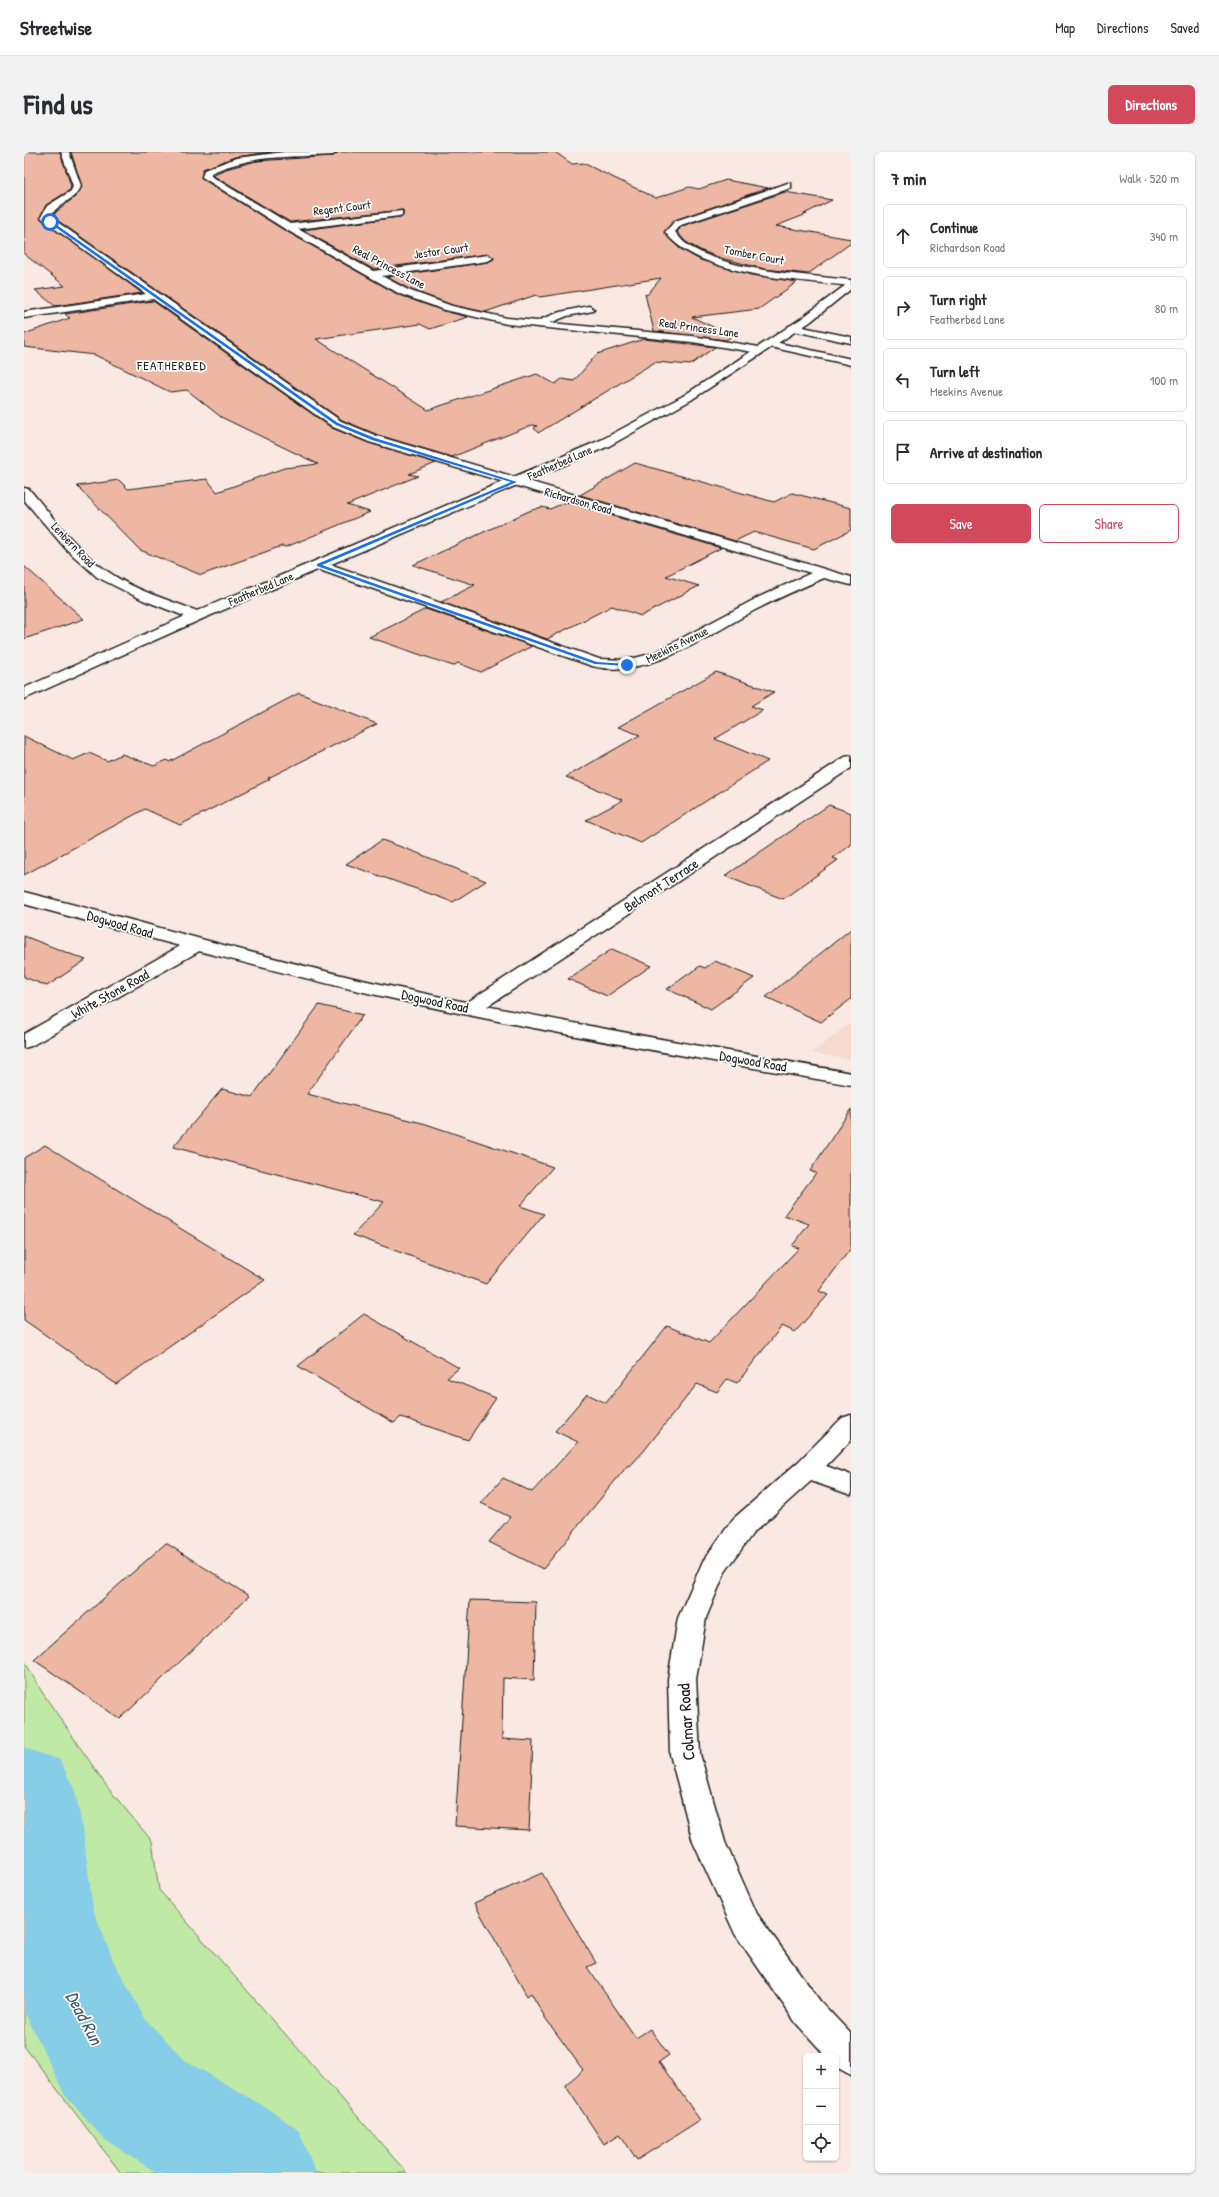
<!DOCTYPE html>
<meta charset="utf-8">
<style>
body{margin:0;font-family:"Patrick Hand",sans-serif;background:#f2f2f3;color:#2b2b33}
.controls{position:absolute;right:12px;bottom:12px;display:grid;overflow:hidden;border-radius:6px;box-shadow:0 1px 3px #0004}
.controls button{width:36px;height:36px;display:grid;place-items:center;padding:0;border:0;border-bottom:1px solid #e1e1e2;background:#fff;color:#2b2b33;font:20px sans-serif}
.stop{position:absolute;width:12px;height:12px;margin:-9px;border:3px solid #1a73e8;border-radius:50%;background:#fff}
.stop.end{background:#1a73e8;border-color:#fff;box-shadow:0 1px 4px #0008}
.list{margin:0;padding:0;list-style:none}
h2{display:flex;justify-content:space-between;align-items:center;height:52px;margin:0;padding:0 16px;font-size:17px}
h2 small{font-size:13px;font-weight:400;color:#7c7c81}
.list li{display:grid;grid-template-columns:26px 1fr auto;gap:12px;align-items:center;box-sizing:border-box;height:64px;margin:0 8px 8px;padding:0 8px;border:1px solid #e1e1e2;border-radius:6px}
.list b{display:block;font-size:15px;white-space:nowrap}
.list p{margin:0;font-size:13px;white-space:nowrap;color:#7c7c81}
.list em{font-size:13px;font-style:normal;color:#7c7c81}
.actions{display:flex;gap:8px;padding:12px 16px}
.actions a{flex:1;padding:9px 0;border:1px solid #d1495b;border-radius:6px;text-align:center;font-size:14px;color:#d1495b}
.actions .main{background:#d1495b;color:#fff}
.icon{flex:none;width:22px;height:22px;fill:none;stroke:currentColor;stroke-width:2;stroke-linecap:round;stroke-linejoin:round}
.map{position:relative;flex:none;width:827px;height:2021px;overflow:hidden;border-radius:6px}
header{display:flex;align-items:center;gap:24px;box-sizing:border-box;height:56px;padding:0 20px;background:#fff;border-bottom:1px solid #e1e1e2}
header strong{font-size:19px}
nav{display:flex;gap:22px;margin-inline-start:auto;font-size:14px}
.intro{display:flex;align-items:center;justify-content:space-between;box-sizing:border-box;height:96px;padding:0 24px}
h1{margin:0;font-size:28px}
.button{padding:10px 18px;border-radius:6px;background:#d1495b;color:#fff;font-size:14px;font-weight:700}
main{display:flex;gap:24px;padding:0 24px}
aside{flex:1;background:#fff;border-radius:6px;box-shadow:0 1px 3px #0004}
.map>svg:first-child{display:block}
.built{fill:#f6dad0}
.green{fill:#c0e9a5;stroke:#6e8260}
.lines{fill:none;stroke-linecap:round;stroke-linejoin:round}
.river{fill:#86cde7;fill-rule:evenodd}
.building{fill:#eeb7a3;stroke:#1c1c1c}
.minor-casing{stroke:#1c1c1c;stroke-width:3}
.tertiary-casing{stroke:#1c1c1c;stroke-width:3}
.secondary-casing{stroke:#1c1c1c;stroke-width:3}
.minor{fill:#fff;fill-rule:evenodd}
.tertiary{fill:#fff;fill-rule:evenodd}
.secondary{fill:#fff;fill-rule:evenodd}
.route{fill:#1a73e8}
.labels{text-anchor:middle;stroke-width:3.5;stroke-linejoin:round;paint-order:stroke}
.far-street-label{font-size:12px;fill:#1c1c1c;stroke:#fff}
.far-neighbourhood-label{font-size:13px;letter-spacing:1px;fill:#1c1c1c;stroke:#fff}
.street-label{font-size:14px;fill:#1c1c1c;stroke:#fff}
.near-street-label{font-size:17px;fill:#1c1c1c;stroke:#fff}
.near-water-label{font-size:18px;font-style:italic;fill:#415a63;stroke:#fff}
</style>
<header>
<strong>Streetwise</strong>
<nav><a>Map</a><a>Directions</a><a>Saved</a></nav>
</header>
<div class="intro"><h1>Find us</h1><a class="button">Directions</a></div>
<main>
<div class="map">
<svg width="827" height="2021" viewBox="0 0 827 2021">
<rect width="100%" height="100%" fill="#fae9e3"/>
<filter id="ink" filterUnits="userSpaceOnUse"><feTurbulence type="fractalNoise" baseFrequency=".025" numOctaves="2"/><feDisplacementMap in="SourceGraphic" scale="8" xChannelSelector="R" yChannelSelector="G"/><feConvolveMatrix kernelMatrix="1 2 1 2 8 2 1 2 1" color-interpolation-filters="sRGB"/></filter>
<g filter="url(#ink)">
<path class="built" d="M827 870V908L788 901Z"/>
<path class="green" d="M0 1508 18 1540 84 1636 128 1689 135 1738 383 2021H97L0 1894Z"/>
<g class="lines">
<path class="river" d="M0 1596 36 1608 51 1639 59 1679 69 1757 89 1808 121 1867 162 1909 251 1961 275 1979 292 2021H133L80 1987 41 1943 0 1859Z"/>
</g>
<g class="building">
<path d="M0 0H36L47 34 46 38 22 53 16 66 118 141 31 154 11 138 41 134 0 102Z"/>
<path d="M47 0H248L211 5 179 17 177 26 260 78 375 143 420 159 444 165 406 177 396 172 292 187 404 258 513 222 531 232 538 227 550 229 573 202 620 187 691 195 666 213 631 210 514 281 510 276 513 274 508 273 428 305 354 283 318 268 30 66 31 61 52 44 58 35Z"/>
<path d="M314 0H531L548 12 559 11 632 46 665 35 675 37 702 28 744 36 651 68 640 80 655 96 676 108 727 123 773 130 735 157 668 165 708 184 702 188 630 179 621 142 623 143 637 126 516 145 512 143 461 160 428 153 385 137 363 125 464 110 470 107 465 102 349 117 279 78 375 65 379 64V58L266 70 188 23 202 17 232 9 309 4Z"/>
<path d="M761 40 808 48 780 62H783L752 74 827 87V91L784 122 741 117 697 106 678 99 662 90 653 80 658 74Z"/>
<path d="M129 149 308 276 345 291 412 311 385 322 394 324 323 353 346 360 262 395 258 394 177 423 116 398 53 334 95 328 104 337 183 327 193 340 260 316 294 312 197 265 163 238 146 240 71 203 0 195V182L46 166 41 162Z"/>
<path d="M611 311 750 350 768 341 827 356V378L790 397 730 380 711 389 556 343Z"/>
<path d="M542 350 697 396 642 424 675 434 617 464 588 454 523 487 417 450 451 433 389 413 505 359 518 355 526 357Z"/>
<path d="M0 414 60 467 0 487Z"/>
<path d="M402 457 508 494 457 520 434 511 429 514 345 485Z"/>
<path d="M692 520 750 540 727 554 739 558 691 587 744 609 617 691 562 668 599 648 542 625 616 583 594 575Z"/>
<path d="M275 541 353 572 244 626 246 627 156 673 121 657 0 723V584L49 608 65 601 83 609 98 602 130 614 143 608 145 610Z"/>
<path d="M805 653 827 661V693L809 706 814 708 759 747 701 724Z"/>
<path d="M358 688 391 700 462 729 429 750 322 712Z"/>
<path d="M827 777V847L797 870 742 845Z"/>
<path d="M0 784 62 808 23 834 0 825Z"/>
<path d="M588 797 627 814 583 844 544 827Z"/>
<path d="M691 809 730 826 687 857 643 837 676 814 681 816Z"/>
<path d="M295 853 339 863 283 942 402 972 529 1015 496 1054 520 1062 462 1132 329 1083 360 1050 149 995 198 937 228 945Z"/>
<path d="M827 957V1096L795 1139 804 1143 771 1180 758 1174 713 1231 703 1227 693 1240 673 1232 619 1300 606 1314 604 1313 519 1417 465 1390 486 1365 457 1351 479 1326 508 1340 554 1290 531 1279 563 1242 582 1251 643 1174 685 1191 775 1096 768 1094 785 1072 760 1063 792 1021 786 1019Z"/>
<path d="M21 993 118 1053 241 1128 92 1232 0 1168V1006Z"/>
<path d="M340 1162 435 1216 423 1226 472 1246 444 1288 377 1265 370 1271 274 1214Z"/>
<path d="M142 1391 225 1444 96 1567 10 1508Z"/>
<path d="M446 1448 512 1450 510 1528 479 1526 478 1587 509 1589 505 1678 431 1674Z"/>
<path d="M518 1721 572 1811 563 1815 612 1886 626 1877 645 1903 635 1910 676 1968 613 2008 596 1982 580 1992 541 1933 559 1918 522 1867 507 1841 503 1844 450 1751Z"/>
</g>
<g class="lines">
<defs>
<g id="minor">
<path d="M37 0H45L57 34C52 49 33 50 27 65L29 67 317 269 353 284 827 425V433L800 426C777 436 754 446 731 458 683 484 624 528 568 514L290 416 288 413 290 410H300L575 507 603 508 630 501 733 446 787 421 345 290 309 275 129 147 0 166V160L122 142 23 71 17 65 23 54 47 39 49 34Z"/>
<path d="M260 0H313L309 3C268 5 225 3 187 21V24L266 72 378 59V63L375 64 274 77 349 119 464 103 469 106 464 109 358 124 384 138 428 154 483 166 513 169 536 160 565 154 570 157 569 159 543 164 526 171 668 184 735 195 741 198 735 201 668 190 483 172 421 158 376 142 261 77 178 25 180 18 212 6Z"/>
<path d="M764 31 767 32V36L657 73 651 80C654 83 657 88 661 91 698 119 781 123 827 128V134C776 128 673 124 641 80L651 69Z"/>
<path d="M769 173 827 185V191L765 178 764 176 765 174Z"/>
<path d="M746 189 827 207V213L742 194 741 192 742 190Z"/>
<path d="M0 336 5 337C29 365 52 398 83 419 111 439 146 448 178 461L180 464 178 467H168L119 448 73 425 42 397 0 348Z"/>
<path d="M827 604V616L453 861 446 863 439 861 436 857 439 853 821 605Z"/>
<path d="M172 787 179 789 182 793 179 797 7 894 0 896V882L165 789Z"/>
<path d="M827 1263V1288L802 1314 827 1323V1343L787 1329 729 1381 701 1420 682 1466 672 1527 676 1602 701 1690 733 1762 796 1849 827 1882V1923L812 1915V1904H802L772 1871 711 1782 669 1690 646 1602 644 1527 654 1466 679 1409 709 1367 774 1310 818 1266Z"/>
</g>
<path id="tertiary" d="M827 129V137L786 170 667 248 585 294 178 467 0 547V536L168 461 577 288 659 244 778 166Z"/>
<path id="secondary" d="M0 740C112 768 222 801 334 827 497 864 662 891 827 921V933C680 907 533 883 388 851 257 822 129 787 0 752Z"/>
</defs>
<use href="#minor" class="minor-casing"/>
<use href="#tertiary" class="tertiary-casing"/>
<use href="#secondary" class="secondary-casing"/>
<use href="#minor" class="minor"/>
<use href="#tertiary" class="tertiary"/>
<use href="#secondary" class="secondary"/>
</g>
</g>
<path class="route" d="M27 69 314 271 351 286 493 330 298 413 573 510 603 512 604 514 571 512 293 414V412L487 330 348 288 312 273 24 70Z"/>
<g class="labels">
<g class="far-street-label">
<text transform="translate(318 56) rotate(-7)" y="4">Regent Court</text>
<text transform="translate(417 99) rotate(-8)" y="4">Jestor Court</text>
<text transform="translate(730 103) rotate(11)" y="4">Tomber Court</text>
<text transform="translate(365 115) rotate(28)" y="4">Real Princess Lane</text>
<text transform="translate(675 176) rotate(8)" y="4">Real Princess Lane</text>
<text transform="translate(536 311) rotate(-24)" y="4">Featherbed Lane</text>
<text transform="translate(554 349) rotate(16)" y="4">Richardson Road</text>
<text transform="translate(49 393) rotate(46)" y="4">Lenbern Road</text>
<text transform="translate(237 437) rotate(-23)" y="4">Featherbed Lane</text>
<text transform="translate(653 493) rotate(-26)" y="4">Meekins Avenue</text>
</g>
<g class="far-neighbourhood-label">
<text x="148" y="218">FEATHERBED</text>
</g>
<g class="street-label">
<text transform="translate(637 733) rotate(-33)" y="5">Belmont Terrace</text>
<text transform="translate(96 772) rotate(16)" y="5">Dogwood Road</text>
<text transform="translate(86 842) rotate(-29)" y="5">White Stone Road</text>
<text transform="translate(411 849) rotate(12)" y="5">Dogwood Road</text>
<text transform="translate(729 909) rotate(10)" y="5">Dogwood Road</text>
</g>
<g class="near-street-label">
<text transform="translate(662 1570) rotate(-94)" y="6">Colmar Road</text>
</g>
<g class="near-water-label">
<text transform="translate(60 1866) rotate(62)" y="6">Dead Run</text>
</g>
</g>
</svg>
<div class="controls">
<button>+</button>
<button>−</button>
<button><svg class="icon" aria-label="locate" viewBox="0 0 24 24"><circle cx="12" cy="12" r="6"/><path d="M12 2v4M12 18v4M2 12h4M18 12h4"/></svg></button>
</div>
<div class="stop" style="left:26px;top:70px"></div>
<div class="stop end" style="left:603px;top:513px"></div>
</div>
<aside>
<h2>7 min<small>Walk · 520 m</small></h2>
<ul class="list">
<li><svg class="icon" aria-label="ahead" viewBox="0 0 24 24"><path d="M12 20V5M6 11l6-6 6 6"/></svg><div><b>Continue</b><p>Richardson Road</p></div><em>340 m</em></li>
<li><svg class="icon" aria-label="right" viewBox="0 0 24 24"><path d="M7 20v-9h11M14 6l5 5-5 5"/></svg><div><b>Turn right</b><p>Featherbed Lane</p></div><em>80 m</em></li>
<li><svg class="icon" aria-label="left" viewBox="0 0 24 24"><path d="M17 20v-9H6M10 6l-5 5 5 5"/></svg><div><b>Turn left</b><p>Meekins Avenue</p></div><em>100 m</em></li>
<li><svg class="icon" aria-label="arrive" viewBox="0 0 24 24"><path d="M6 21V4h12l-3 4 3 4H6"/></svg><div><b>Arrive at destination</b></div></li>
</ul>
<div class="actions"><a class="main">Save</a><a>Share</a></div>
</aside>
</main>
